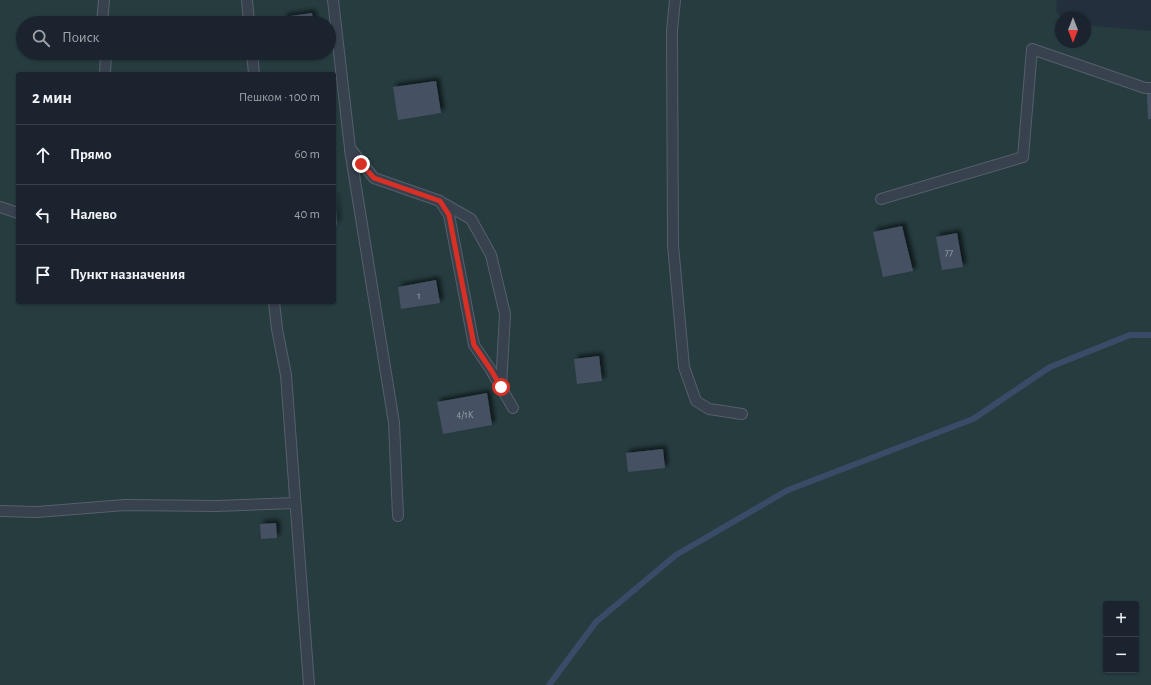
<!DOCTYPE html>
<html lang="ru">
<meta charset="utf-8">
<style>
body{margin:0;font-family:"Alegreya Sans",sans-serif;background:#282f3a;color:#f1f3f6}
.controls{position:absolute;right:12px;bottom:12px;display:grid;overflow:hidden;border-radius:4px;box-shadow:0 1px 3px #0004}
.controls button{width:36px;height:36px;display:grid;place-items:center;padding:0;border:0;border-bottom:1px solid #39404a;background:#1b232e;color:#f1f3f6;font:20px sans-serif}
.compass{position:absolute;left:1055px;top:12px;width:36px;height:36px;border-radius:50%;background:#1b232e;box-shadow:0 1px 3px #0004;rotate:180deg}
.stop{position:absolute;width:12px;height:12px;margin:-9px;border:3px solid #d93025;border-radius:50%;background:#fff}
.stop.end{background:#d93025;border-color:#fff;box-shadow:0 1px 4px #0008}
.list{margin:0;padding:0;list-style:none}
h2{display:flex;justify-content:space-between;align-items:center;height:52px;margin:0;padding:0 16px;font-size:17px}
h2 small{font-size:13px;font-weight:400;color:#a0a4aa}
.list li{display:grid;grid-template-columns:26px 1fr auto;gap:12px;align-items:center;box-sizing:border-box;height:60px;padding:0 16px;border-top:1px solid #39404a}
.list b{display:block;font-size:15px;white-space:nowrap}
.list em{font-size:13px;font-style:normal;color:#a0a4aa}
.icon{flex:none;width:22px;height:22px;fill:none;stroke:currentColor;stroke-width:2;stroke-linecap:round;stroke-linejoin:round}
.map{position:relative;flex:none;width:1151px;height:685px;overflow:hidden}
.search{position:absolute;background:#1b232e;box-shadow:0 1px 3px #0004;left:16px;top:16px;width:320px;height:44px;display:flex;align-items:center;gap:10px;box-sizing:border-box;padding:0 14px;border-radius:22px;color:#a0a4aa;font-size:15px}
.panel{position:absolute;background:#1b232e;box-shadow:0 1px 3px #0004;left:16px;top:72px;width:320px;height:232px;border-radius:4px}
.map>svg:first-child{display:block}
.green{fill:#263c3f;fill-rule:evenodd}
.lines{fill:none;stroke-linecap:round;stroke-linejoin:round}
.stream{stroke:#394c67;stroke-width:6}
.building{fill:#455162;filter:url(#shadow)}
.service-casing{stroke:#565f6c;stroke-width:12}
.service{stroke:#38414e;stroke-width:10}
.route{stroke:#d93025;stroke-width:5}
.labels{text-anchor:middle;stroke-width:3;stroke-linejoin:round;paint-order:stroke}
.number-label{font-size:10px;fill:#98a1af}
</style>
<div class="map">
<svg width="1151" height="685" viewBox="0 0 1151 685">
<defs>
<filter id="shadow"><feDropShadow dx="3.5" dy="-3.5" stdDeviation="2" flood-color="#0009"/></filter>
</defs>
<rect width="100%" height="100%" fill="#242f3e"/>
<path class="green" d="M0 0H1057L1056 12 1063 18H1061V42H1085V25L1151 31V685H0ZM23 23H329V53H23ZM18 74H334V302H18ZM1106 604H1136V670H1106Z"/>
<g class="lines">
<path class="stream" d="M549 685 596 622 676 555 788 490 973 419 1050 367 1130 335H1151"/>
</g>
<g class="building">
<path d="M312 13 314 23H284L283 17Z"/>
<path d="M436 81 441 113 398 120 393 87Z"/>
<path d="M1147 93H1151V119H1148Z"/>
<path d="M334 196H335L337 225H334Z"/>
<path d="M902 226 913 271 883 277 873 232Z"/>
<path d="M957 233 963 267 942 270 936 237Z"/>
<path d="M436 280 440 303 401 309 398 287Z"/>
<path d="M599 356 602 381 577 384 574 359Z"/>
<path d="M487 393 492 425 443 434 437 402Z"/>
<path d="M663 449 665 468 628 472 626 453Z"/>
<path d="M276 523 277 538 261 539 260 524Z"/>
</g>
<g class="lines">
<defs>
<g id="service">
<path d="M247 0 249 23"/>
<path d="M333 0 350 148 374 178 440 201 449 215 474 345 491 370 513 408"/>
<path d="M675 0 672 31 673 245 684 367 696 401 709 409 742 414"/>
<path d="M102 23 104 0"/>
<path d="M252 53 254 74"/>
<path d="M105 74 106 53"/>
<path d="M350 150 394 423 398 516"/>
<path d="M881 199 1023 157 1032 49 1145 88H1151"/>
<path d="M443 203 471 219 491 255 505 314 501 387"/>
<path d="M0 207 18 213"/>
<path d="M274 302 277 329 286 375 309 685"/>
<path d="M0 511 37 512 125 505 217 506 295 503"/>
</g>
</defs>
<use href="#service" class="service-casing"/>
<use href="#service" class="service"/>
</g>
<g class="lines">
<path class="route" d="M361 164 374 178 440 201 449 215 474 345 491 370 501 387"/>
</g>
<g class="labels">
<g class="number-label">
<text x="949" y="256">77</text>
<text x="419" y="299">1</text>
<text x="465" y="418">4/1К</text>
</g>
</g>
</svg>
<div class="controls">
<button>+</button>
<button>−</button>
</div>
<svg class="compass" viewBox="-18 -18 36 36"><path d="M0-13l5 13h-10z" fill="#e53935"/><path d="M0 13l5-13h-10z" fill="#a0a4aa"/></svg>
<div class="stop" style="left:501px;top:387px"></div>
<div class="stop end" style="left:361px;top:164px"></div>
<div class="search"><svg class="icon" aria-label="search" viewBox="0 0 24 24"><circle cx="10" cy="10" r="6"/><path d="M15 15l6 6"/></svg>Поиск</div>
<section class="panel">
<h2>2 мин<small>Пешком · 100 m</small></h2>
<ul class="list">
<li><svg class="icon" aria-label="ahead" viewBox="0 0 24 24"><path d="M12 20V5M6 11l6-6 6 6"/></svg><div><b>Прямо</b></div><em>60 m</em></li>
<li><svg class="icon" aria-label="left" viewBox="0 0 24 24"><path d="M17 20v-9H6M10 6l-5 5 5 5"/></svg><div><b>Налево</b></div><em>40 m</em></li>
<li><svg class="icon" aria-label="arrive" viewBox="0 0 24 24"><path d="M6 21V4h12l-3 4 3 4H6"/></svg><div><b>Пункт назначения</b></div></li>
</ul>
</section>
</div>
